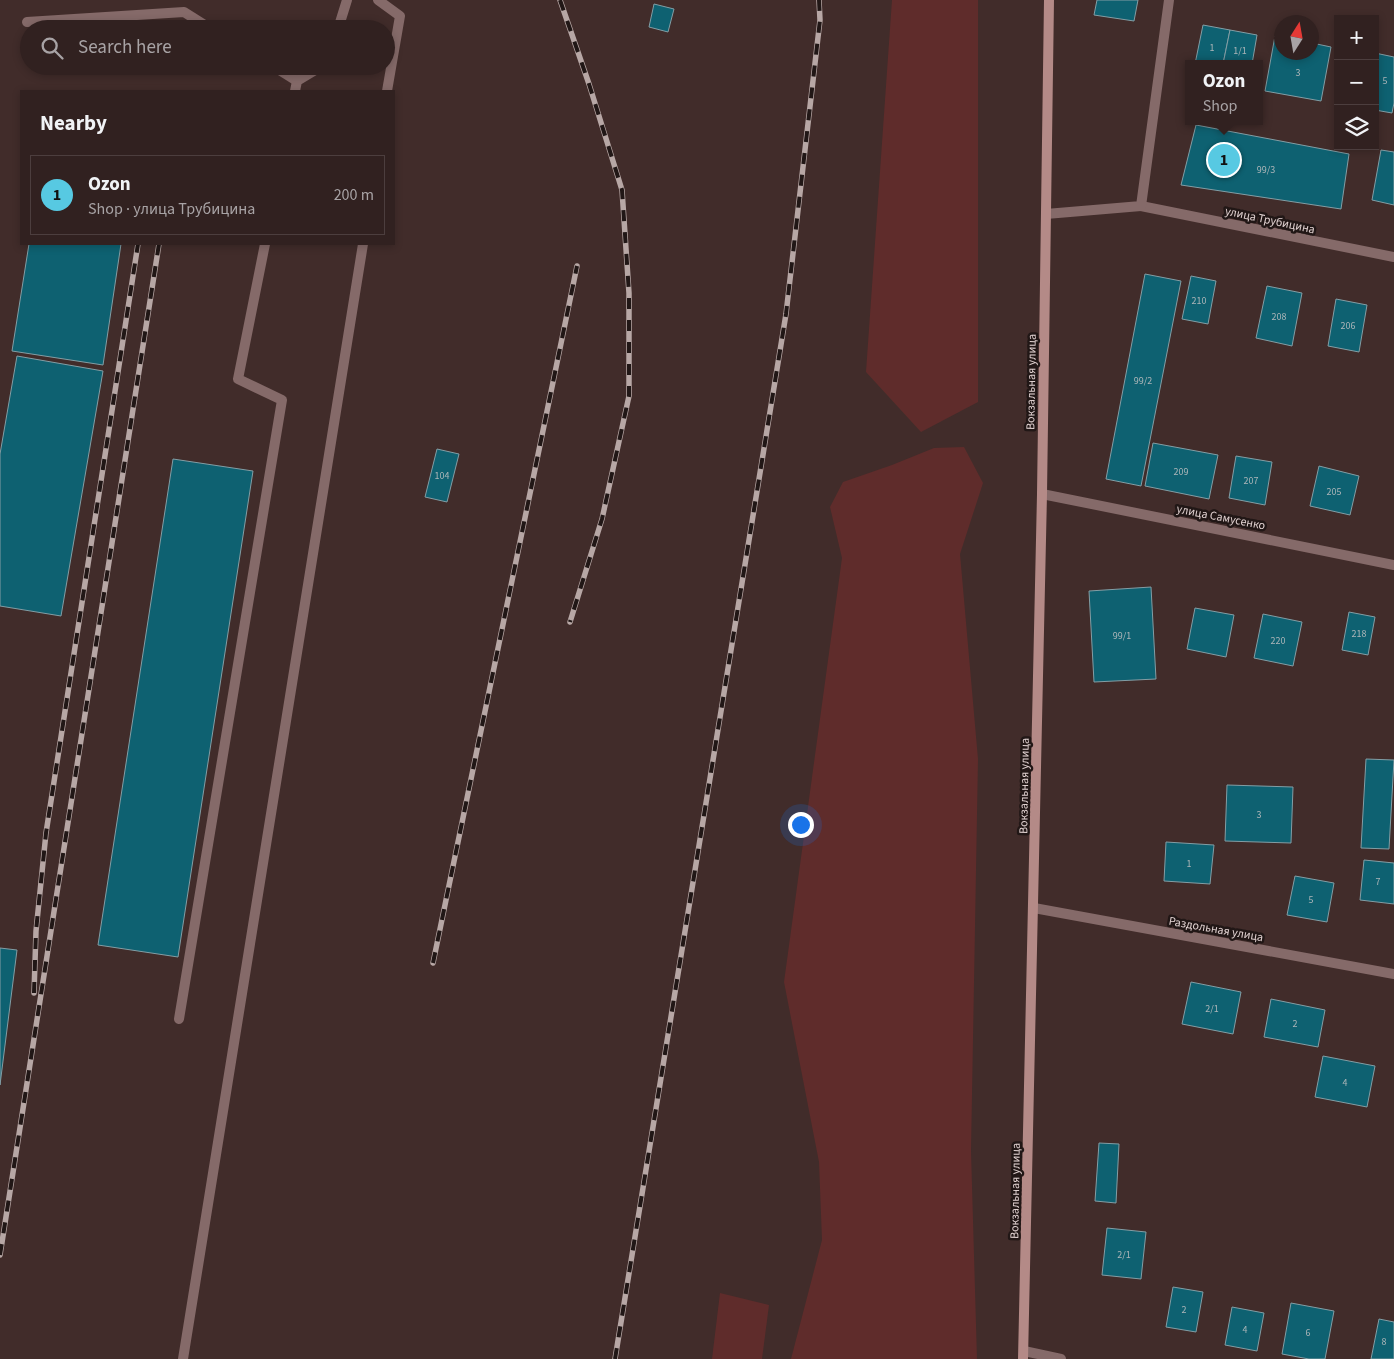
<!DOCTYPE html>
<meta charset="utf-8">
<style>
body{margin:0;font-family:"Source Sans 3",sans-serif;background:#3d2e2d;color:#f1f3f6}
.controls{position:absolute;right:15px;top:15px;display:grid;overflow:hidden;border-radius:0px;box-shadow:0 2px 8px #0003}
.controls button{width:45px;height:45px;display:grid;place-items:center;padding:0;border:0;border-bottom:1px solid #4c3e3e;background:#312120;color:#f1f3f6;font:25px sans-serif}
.compass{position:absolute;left:1274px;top:15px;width:45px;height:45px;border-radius:50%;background:#312120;box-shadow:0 2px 8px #0003;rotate:11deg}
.you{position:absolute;left:800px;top:824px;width:18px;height:18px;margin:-12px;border:4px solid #fff;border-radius:50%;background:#1a73e8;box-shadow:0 0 0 8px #1a73e833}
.badge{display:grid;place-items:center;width:32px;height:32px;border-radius:50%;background:#57c9e2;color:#111;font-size:16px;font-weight:700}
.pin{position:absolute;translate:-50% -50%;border:2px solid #fff;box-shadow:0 1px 5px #0006}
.popup{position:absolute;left:1185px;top:60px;width:78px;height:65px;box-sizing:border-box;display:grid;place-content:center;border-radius:0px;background:#312120;filter:drop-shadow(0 1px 4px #0005);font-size:16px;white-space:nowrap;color:#a8a3a5}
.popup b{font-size:19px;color:#f1f3f6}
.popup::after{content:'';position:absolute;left:50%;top:100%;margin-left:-10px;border:10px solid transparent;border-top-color:#312120}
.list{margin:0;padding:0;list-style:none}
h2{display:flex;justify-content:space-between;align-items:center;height:65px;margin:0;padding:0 20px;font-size:21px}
h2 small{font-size:16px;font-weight:400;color:#a8a3a5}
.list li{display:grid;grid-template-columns:32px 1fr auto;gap:15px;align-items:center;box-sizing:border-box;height:80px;margin:0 10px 10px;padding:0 10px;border:1px solid #4c3e3e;border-radius:0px}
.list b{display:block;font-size:19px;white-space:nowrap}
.list p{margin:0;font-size:16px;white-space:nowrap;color:#a8a3a5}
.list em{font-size:16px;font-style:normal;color:#a8a3a5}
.icon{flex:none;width:28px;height:28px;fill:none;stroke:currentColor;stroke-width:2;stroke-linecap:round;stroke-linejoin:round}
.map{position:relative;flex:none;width:1394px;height:1359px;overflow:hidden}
.search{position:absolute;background:#312120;box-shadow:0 2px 8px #0003;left:20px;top:20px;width:375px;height:55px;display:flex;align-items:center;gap:12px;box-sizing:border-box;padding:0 18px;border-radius:28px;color:#a8a3a5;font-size:19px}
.panel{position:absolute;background:#312120;box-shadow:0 2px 8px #0003;left:20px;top:90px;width:375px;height:155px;border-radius:0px}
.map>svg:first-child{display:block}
.green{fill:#5f2c2b}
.building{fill:#0e6171;stroke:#839ea5}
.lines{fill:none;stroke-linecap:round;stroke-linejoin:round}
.service{stroke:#856a69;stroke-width:10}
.minor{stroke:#856a69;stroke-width:10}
.secondary{stroke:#b48a87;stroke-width:10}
.rail-casing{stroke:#b7a7a5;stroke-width:5.5}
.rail{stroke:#211716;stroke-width:4;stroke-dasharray:11;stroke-linecap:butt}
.labels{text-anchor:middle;stroke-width:5;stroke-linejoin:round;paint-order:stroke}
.number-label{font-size:10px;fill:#acb5b8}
.street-label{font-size:12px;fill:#e0d1d0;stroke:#211716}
</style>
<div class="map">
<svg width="1394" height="1359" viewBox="0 0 1394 1359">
<rect width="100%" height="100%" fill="#412c2a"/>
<g class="green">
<path d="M892 0H978V402L921 432 866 372Z"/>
<path d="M964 447 983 483 960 554 978 759 971 1151 977 1359H791L822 1240 819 1162 784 982 842 558 830 507 843 482 892 465 934 448Z"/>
<path d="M720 1293 769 1305 762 1359H712Z"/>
</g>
<g class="building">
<path d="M1097 0H1138L1134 21 1094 15Z"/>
<path d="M654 4 674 9 668 32 649 27Z"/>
<path d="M1203 25 1230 30 1223 64H1195Z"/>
<path d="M1230 30 1257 35 1252 64H1223Z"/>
<path d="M1275 36 1282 37V52H1312V43L1331 47 1321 101 1265 91Z"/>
<path d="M1375 53 1394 57V103L1392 113 1375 110Z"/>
<path d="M1196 125 1349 154 1341 209 1181 185Z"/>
<path d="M1381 150 1394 152V205L1372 200Z"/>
<path d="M29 244H121L103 365 12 351Z"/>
<path d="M1145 274 1181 281 1141 486 1106 479Z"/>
<path d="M1191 276 1216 281 1208 324 1182 319Z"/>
<path d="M1267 286 1302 293 1292 346 1256 338Z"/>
<path d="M1336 299 1367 305 1359 352 1328 346Z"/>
<path d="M17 356 103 371 61 616 0 606V454Z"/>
<path d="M1153 443 1218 455 1209 499 1145 486Z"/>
<path d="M437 449 459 454 447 502 425 497Z"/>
<path d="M1236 456 1272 462 1265 505 1229 498Z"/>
<path d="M173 459 253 471 178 957 98 945Z"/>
<path d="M1319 466 1359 476 1350 515 1310 506Z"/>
<path d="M1151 587 1156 679 1094 682 1089 591Z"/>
<path d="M1195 608 1234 615 1226 657 1187 649Z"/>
<path d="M1349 612 1375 617 1368 655 1342 650Z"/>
<path d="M1263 614 1302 622 1293 666 1254 658Z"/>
<path d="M1366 759 1394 760 1389 849 1361 848Z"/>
<path d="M1227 785 1293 787 1291 843 1225 841Z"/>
<path d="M1166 842 1214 845 1210 884 1164 881Z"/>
<path d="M1364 860 1394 863V904L1360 900Z"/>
<path d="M1295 876 1334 883 1327 922 1287 915Z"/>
<path d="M0 948 17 950 0 1085Z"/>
<path d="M1191 982 1241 992 1233 1034 1182 1024Z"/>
<path d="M1271 999 1325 1010 1318 1047 1264 1037Z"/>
<path d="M1323 1056 1375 1066 1367 1107 1315 1097Z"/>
<path d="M1099 1143 1119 1144 1116 1203 1095 1201Z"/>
<path d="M1107 1228 1146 1232 1141 1279 1102 1275Z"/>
<path d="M1173 1287 1203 1292 1196 1332 1166 1327Z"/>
<path d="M1291 1303 1334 1311 1325 1359H1309L1282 1354Z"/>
<path d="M1232 1307 1264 1313 1257 1351 1225 1345Z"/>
<path d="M1379 1319 1394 1322V1359H1371Z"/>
</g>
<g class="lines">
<g class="service">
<path d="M378 0 400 16 387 91"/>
<path d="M27 22 184 12 211 29"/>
<path d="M338 29 347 0"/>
<path d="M273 66 297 81"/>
<path d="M295 91 297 81 322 66"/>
<path d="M179 1019 282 400 238 379 265 244"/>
<path d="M183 1359 363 244"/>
</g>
<g class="minor">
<path d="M1141 206 1394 257"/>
<path d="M1046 214 1141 206 1169 0"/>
<path d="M1042 494 1394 565"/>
<path d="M1034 908 1394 974"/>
<path d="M1024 1351 1061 1359"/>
</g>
<path class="secondary" d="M1023 1359 1042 494 1049 0"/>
<defs>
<g id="rail">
<path d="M560 0 589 84 622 190 629 293V396L602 519 570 622"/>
<path d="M433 963 577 266"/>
<path d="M34 993 36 931 46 833 138 244"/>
<path d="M0 1255 159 244"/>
<path d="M615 1359 786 314 820 20 819 0"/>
</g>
</defs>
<use href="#rail" class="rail-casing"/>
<use href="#rail" class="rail"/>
</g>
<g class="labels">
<g class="number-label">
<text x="1212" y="51">1</text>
<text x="1240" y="54">1/1</text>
<text x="1298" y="76">3</text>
<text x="1385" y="84">5</text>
<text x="1266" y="173">99/3</text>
<text x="1199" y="304">210</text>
<text x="1279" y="320">208</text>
<text x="1348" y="329">206</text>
<text x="1143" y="384">99/2</text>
<text x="1181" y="475">209</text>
<text x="442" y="479">104</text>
<text x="1251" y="484">207</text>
<text x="1334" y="495">205</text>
<text x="1359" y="637">218</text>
<text x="1122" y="639">99/1</text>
<text x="1278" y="644">220</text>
<text x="1259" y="818">3</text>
<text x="1189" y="867">1</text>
<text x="1378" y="885">7</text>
<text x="1311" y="903">5</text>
<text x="1212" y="1012">2/1</text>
<text x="1295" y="1027">2</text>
<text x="1345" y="1086">4</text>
<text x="1124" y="1258">2/1</text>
<text x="1184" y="1313">2</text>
<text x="1245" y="1333">4</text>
<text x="1308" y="1336">6</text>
<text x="1384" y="1345">8</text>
</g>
<g class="street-label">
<text transform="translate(1270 220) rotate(12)" y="4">улица Трубицина</text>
<text transform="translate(1031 382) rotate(-89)" y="4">Вокзальная улица</text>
<text transform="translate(1221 517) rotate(11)" y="4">улица Самусенко</text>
<text transform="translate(1024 786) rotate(-89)" y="4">Вокзальная улица</text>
<text transform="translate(1216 929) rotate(10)" y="4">Раздольная улица</text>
<text transform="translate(1015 1191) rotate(-89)" y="4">Вокзальная улица</text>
</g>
</g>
</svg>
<div class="controls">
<button>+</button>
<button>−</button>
<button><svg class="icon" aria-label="layers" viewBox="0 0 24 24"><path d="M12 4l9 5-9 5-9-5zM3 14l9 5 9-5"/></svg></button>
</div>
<svg class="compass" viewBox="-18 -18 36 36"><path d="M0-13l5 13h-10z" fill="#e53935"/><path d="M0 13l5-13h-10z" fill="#a8a3a5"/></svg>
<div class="you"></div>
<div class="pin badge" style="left:1224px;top:160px">1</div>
<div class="popup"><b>Ozon</b>Shop</div>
<div class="search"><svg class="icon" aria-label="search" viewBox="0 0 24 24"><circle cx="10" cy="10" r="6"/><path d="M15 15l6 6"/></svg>Search here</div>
<section class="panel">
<h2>Nearby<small></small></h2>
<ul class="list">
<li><span class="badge">1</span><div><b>Ozon</b><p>Shop · улица Трубицина</p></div><em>200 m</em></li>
</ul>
</section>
</div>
